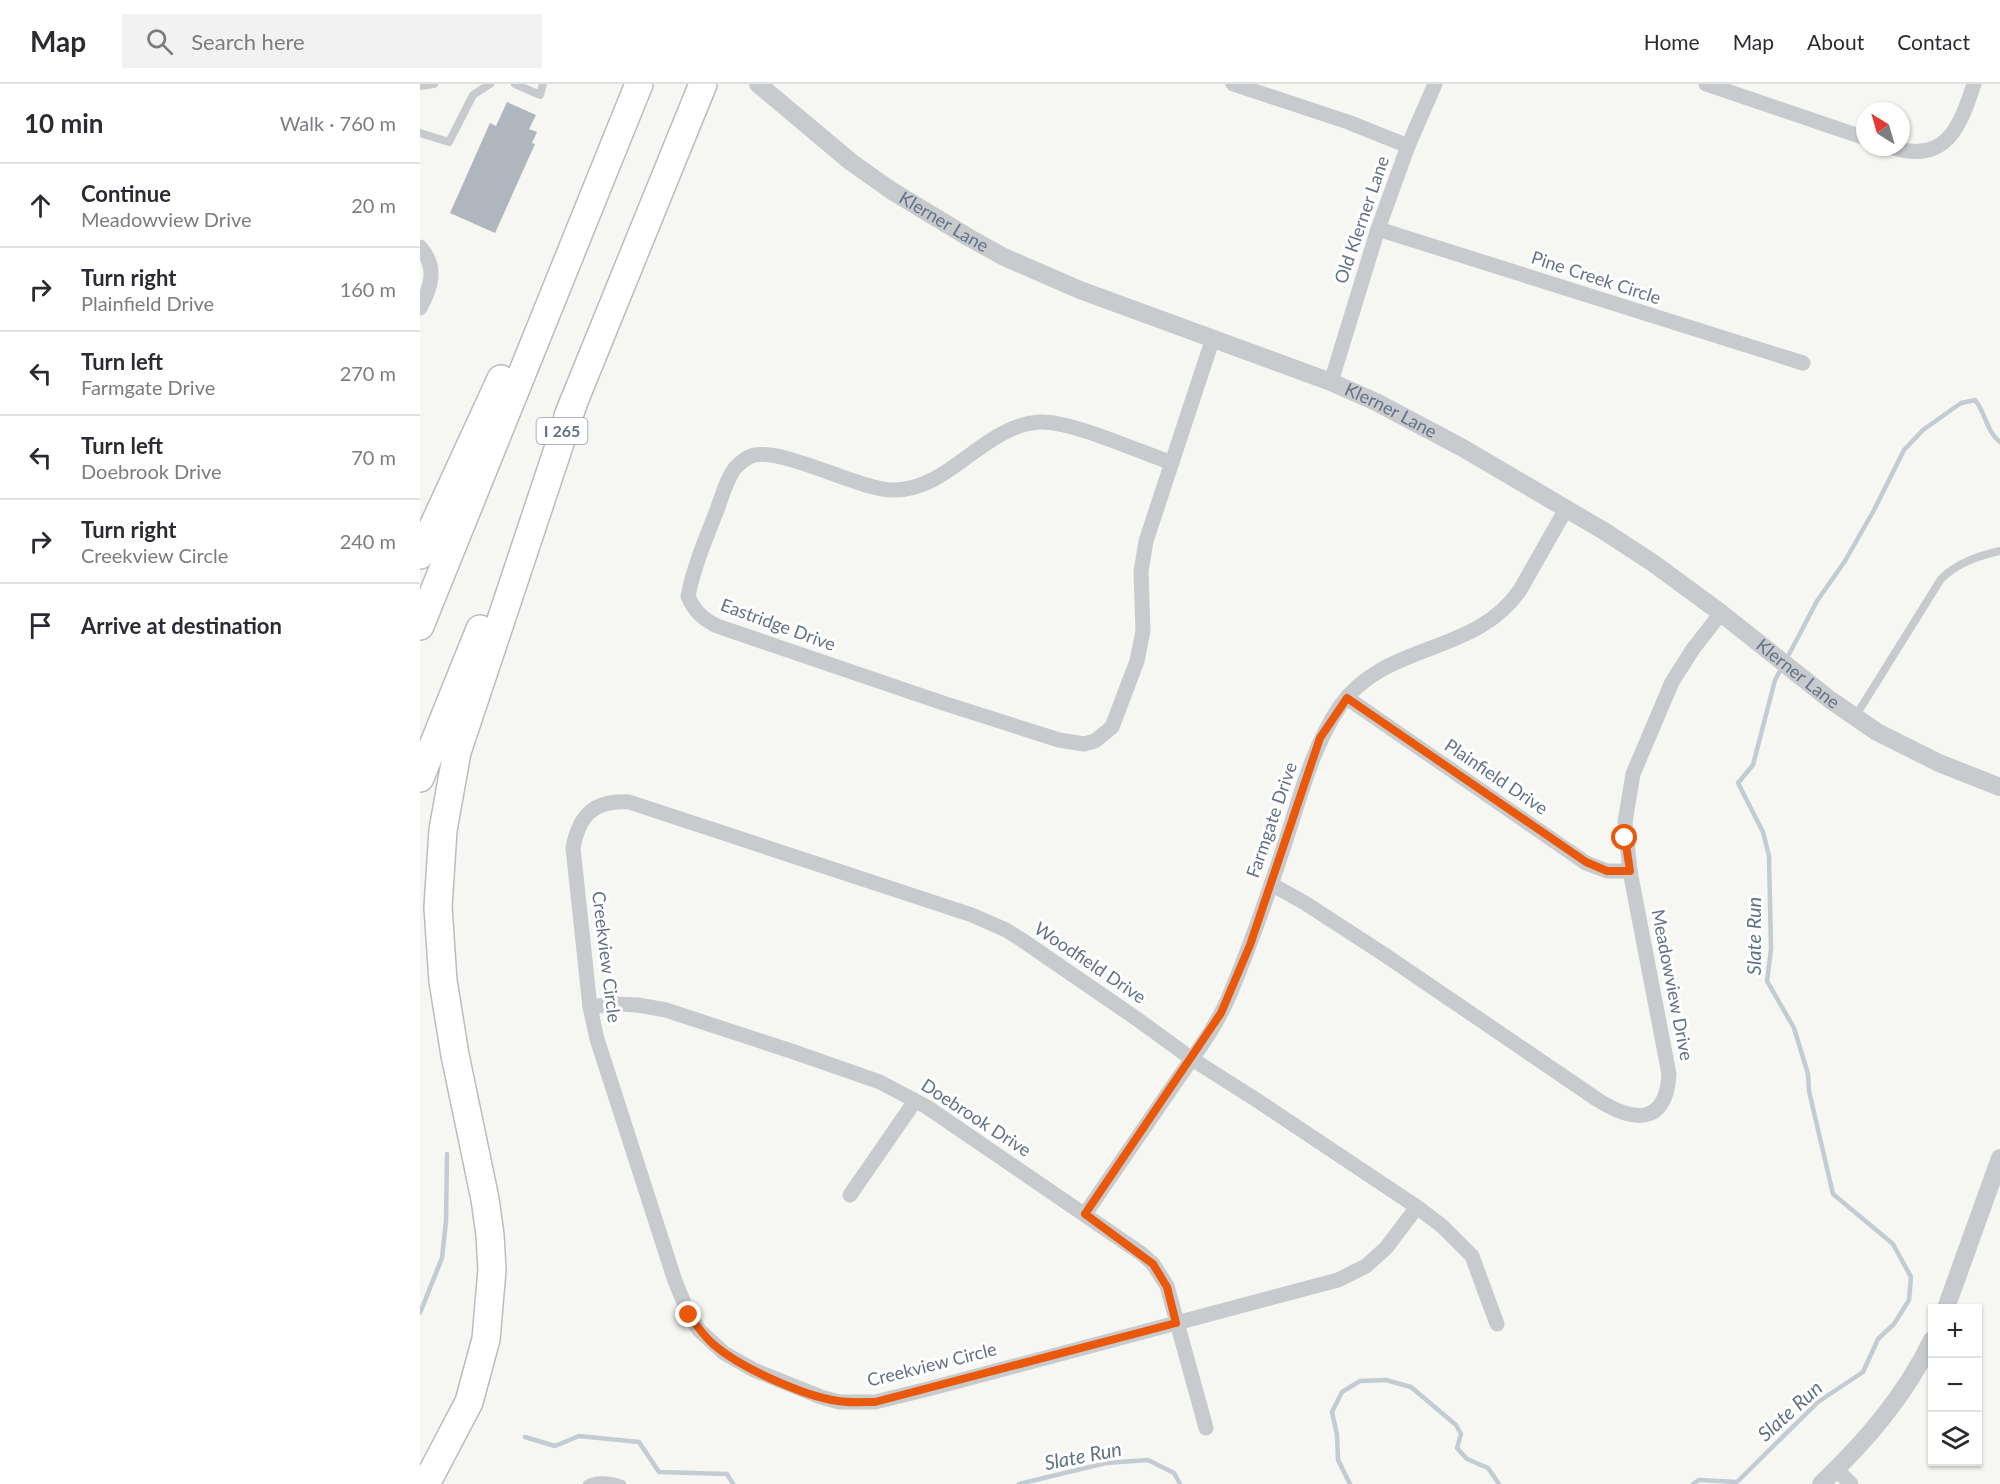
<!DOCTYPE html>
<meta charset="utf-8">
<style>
body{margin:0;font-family:Lato,sans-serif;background:#f2f2f3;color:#2b2b33}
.controls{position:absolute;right:18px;bottom:18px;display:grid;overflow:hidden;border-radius:0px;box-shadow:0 2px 4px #0004}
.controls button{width:54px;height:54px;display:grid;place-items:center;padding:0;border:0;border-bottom:2px solid #e1e1e2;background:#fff;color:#2b2b33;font:30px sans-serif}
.compass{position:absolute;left:1436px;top:18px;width:54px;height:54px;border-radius:50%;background:#fff;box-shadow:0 2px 4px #0004;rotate:323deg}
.stop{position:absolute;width:18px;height:18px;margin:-14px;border:4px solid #ea580c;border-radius:50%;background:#fff}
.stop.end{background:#ea580c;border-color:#fff;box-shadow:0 2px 6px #0008}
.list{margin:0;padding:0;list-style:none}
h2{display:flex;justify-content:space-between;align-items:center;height:78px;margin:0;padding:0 24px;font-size:26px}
h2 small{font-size:20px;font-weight:400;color:#7c7c81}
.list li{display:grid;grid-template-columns:39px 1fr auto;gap:18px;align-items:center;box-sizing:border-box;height:84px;padding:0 24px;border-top:2px solid #e1e1e2}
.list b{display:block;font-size:22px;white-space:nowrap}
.list p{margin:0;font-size:20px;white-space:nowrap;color:#7c7c81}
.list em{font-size:20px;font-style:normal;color:#7c7c81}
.icon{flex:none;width:33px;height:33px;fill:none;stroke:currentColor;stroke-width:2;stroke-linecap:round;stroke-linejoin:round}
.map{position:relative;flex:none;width:1580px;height:1400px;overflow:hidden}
header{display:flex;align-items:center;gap:36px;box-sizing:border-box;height:84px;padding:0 30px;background:#fff;border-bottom:2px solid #e1e1e2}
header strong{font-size:28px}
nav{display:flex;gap:33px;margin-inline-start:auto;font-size:21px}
.search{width:420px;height:54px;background:#f2f2f3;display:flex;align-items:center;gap:15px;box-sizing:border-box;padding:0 21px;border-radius:0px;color:#7c7c81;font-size:22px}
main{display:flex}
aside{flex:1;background:#fff}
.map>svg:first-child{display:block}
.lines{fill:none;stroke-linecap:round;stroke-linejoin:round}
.stream{stroke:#c3ccd2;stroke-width:4.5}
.building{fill:#b0b6bd}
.motorway-casing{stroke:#babcbf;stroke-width:30}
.service{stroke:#c8cbce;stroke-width:8}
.minor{stroke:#c8cbce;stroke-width:15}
.tertiary{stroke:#c8cbce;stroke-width:18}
.motorway{stroke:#fff;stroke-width:27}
.route{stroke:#ea580c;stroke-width:8}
.labels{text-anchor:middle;stroke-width:6;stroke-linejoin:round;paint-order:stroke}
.shield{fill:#fff;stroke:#929caa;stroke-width:1.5}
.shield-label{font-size:16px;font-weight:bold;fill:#637286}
.street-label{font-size:18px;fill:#637286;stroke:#fff}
.water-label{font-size:20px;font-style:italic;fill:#5f7483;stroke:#fff}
</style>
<header>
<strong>Map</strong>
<div class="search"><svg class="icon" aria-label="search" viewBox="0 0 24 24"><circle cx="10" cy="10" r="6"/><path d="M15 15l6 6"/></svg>Search here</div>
<nav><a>Home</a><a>Map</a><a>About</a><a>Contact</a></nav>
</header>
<main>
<aside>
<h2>10 min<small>Walk · 760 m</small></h2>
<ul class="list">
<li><svg class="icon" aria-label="ahead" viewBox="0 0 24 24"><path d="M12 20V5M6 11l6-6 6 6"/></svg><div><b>Continue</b><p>Meadowview Drive</p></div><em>20 m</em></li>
<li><svg class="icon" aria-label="right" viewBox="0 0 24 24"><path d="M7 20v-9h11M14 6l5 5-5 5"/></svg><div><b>Turn right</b><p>Plainfield Drive</p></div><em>160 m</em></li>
<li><svg class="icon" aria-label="left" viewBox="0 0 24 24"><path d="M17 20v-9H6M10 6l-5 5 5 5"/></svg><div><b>Turn left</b><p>Farmgate Drive</p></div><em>270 m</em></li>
<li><svg class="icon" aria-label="left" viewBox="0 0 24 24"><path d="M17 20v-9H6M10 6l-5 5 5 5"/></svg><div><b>Turn left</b><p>Doebrook Drive</p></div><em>70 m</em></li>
<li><svg class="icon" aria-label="right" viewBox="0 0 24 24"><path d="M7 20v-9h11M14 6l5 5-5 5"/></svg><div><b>Turn right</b><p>Creekview Circle</p></div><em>240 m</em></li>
<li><svg class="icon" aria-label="arrive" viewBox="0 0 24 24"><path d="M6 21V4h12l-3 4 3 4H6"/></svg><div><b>Arrive at destination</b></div></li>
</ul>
</aside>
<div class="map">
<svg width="1580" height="1400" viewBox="0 0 1580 1400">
<rect width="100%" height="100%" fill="#f6f6f2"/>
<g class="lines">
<g class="stream">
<path d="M1366 576 1397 517 1425 477 1454 426 1484 366 1503 346 1541 319 1555 316C1566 329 1566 347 1580 358"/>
<path d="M0 1229 22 1174 26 1137 27 1070"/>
<path d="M105 1353 135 1362 159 1352 219 1358 239 1388 307 1390 313 1400"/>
<path d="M599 1400 686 1379 728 1376 754 1389 760 1400"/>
<path d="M930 1400 918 1376 917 1351 912 1328 922 1308 940 1297 966 1296 991 1303 1036 1341 1041 1350 1037 1364 1047 1375 1068 1384 1079 1400"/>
<path d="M1273 1400 1279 1396 1317 1398 1398 1318 1443 1288 1458 1255 1474 1240 1489 1216 1491 1193 1473 1160 1413 1110 1389 1007 1388 990 1374 944 1347 897 1351 865 1349 772 1343 748 1318 699 1333 681 1355 596 1362 583"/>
</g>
</g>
<path class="building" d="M87 18 116 31 109 45 117 48 112 59 115 60 75 149 30 129 70 39 76 42Z"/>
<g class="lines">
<defs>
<g id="motorway">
<path d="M148 332 283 0"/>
<path d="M0 471 81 295"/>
<path d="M0 542 219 0"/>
<path d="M0 694 60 545"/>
<path d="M6 1400 49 1318 66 1255 72 1186 70 1151 65 1115 35 971 23 897 18 823 23 746 37 668 154 317"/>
</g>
</defs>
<use href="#motorway" class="motorway-casing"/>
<g class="service">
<path d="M95 0 120 11 123 0"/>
<path d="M0 2 14 0"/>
<path d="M0 49 29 58 53 11 70 0"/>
<path d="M1435 633 1521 495C1537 479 1558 472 1580 467"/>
<path d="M167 1400C175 1394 192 1396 202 1400"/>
</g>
<g class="minor">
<path d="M813 0 928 38 988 62"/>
<path d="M1286 0 1445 54"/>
<path d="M1471 63C1526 81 1540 43 1554 0"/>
<path d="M958 145 1383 279"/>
<path d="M0 163C18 183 11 204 0 224"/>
<path d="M911 298 958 145 988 62 1015 0"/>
<path d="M752 379C720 368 650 336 619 338 563 342 529 407 473 406 438 406 355 359 329 373 323 376 319 380 315 384 306 396 302 412 297 426 286 454 274 482 268 512 274 527 283 535 297 542L526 620 639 656 664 660 675 657 692 643 717 577 723 547 721 488 726 457 793 254"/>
<path d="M927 614 1166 779 1187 787H1210"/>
<path d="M851 800 885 819 965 871 1178 1016C1213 1038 1246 1042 1249 990L1210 787 1205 738 1213 690 1252 598 1273 565 1301 529"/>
<path d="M170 923 195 920 218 921 246 926 371 967 460 998 507 1023 722 1170 733 1180 747 1202 786 1344"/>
<path d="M430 1111 495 1017"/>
<path d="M997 1123 966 1164 946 1182 918 1196 512 1304 455 1318H419L401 1313 334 1286 304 1269 279 1246 269 1231 255 1197 177 955 170 923 153 764C159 731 174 716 209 718L552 831 586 846 602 856 717 935 772 975 835 1015 997 1123 1022 1142 1052 1172 1077 1240"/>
<path d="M665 1130C695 1086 725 1043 755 999 775 970 797 942 810 910 831 860 849 808 866 756 881 710 893 662 920 622 966 557 1055 572 1100 506L1146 425"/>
<path d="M1416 1385 1431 1400"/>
</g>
<g class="tertiary">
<path id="s1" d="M338 0 431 78 472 107 548 153 584 173 660 206 911 298 956 318 1041 363 1184 447 1233 479 1301 529 1409 615 1457 648 1519 679 1580 703"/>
<path d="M1526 1224 1580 1074"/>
<path d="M1401 1400C1446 1357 1485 1312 1512 1256"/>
</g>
<use href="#motorway" class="motorway"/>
</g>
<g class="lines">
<path class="route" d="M269 1231C276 1241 283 1251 293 1260 319 1283 383 1312 418 1317 430 1319 443 1318 455 1318L756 1239 747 1203 733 1180 665 1130 801 929 830 861 900 654 927 614 1166 778 1187 787H1210L1205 754"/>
</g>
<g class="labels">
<rect class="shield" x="116.5" y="334" width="51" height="26" rx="4.5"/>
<g class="shield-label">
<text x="142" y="353">I 265</text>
</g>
<g class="street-label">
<text transform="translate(942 136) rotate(-71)" y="6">Old Klerner Lane</text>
<text dy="6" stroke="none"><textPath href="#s1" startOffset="232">Klerner Lane</textPath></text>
<text transform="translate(1176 194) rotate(18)" y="6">Pine Creek Circle</text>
<text dy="6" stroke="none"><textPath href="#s1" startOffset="718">Klerner Lane</textPath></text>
<text transform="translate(358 541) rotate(20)" y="6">Eastridge Drive</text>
<text dy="6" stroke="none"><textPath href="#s1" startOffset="1204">Klerner Lane</textPath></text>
<text transform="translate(1076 693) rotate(34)" y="6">Plainfield Drive</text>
<text transform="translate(852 736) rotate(-71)" y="6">Farmgate Drive</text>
<text transform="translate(186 873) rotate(83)" y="6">Creekview Circle</text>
<text transform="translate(670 879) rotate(34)" y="6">Woodfield Drive</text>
<text transform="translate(1252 901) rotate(79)" y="6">Meadowview Drive</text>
<text transform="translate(556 1034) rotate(33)" y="6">Doebrook Drive</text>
<text transform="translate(512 1281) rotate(-14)" y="6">Creekview Circle</text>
</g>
<g class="water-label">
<text transform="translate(1334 852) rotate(-90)" y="7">Slate Run</text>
<text transform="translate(1370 1327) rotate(-42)" y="7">Slate Run</text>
<text transform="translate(663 1372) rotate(-11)" y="7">Slate Run</text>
</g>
</g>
</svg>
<div class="controls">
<button>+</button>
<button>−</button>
<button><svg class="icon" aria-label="layers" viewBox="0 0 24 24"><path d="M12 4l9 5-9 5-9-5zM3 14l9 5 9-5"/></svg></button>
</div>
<svg class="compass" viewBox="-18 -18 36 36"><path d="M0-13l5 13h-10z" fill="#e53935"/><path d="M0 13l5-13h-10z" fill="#7c7c81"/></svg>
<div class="stop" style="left:1205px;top:754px"></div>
<div class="stop end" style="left:269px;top:1231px"></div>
</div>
</main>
